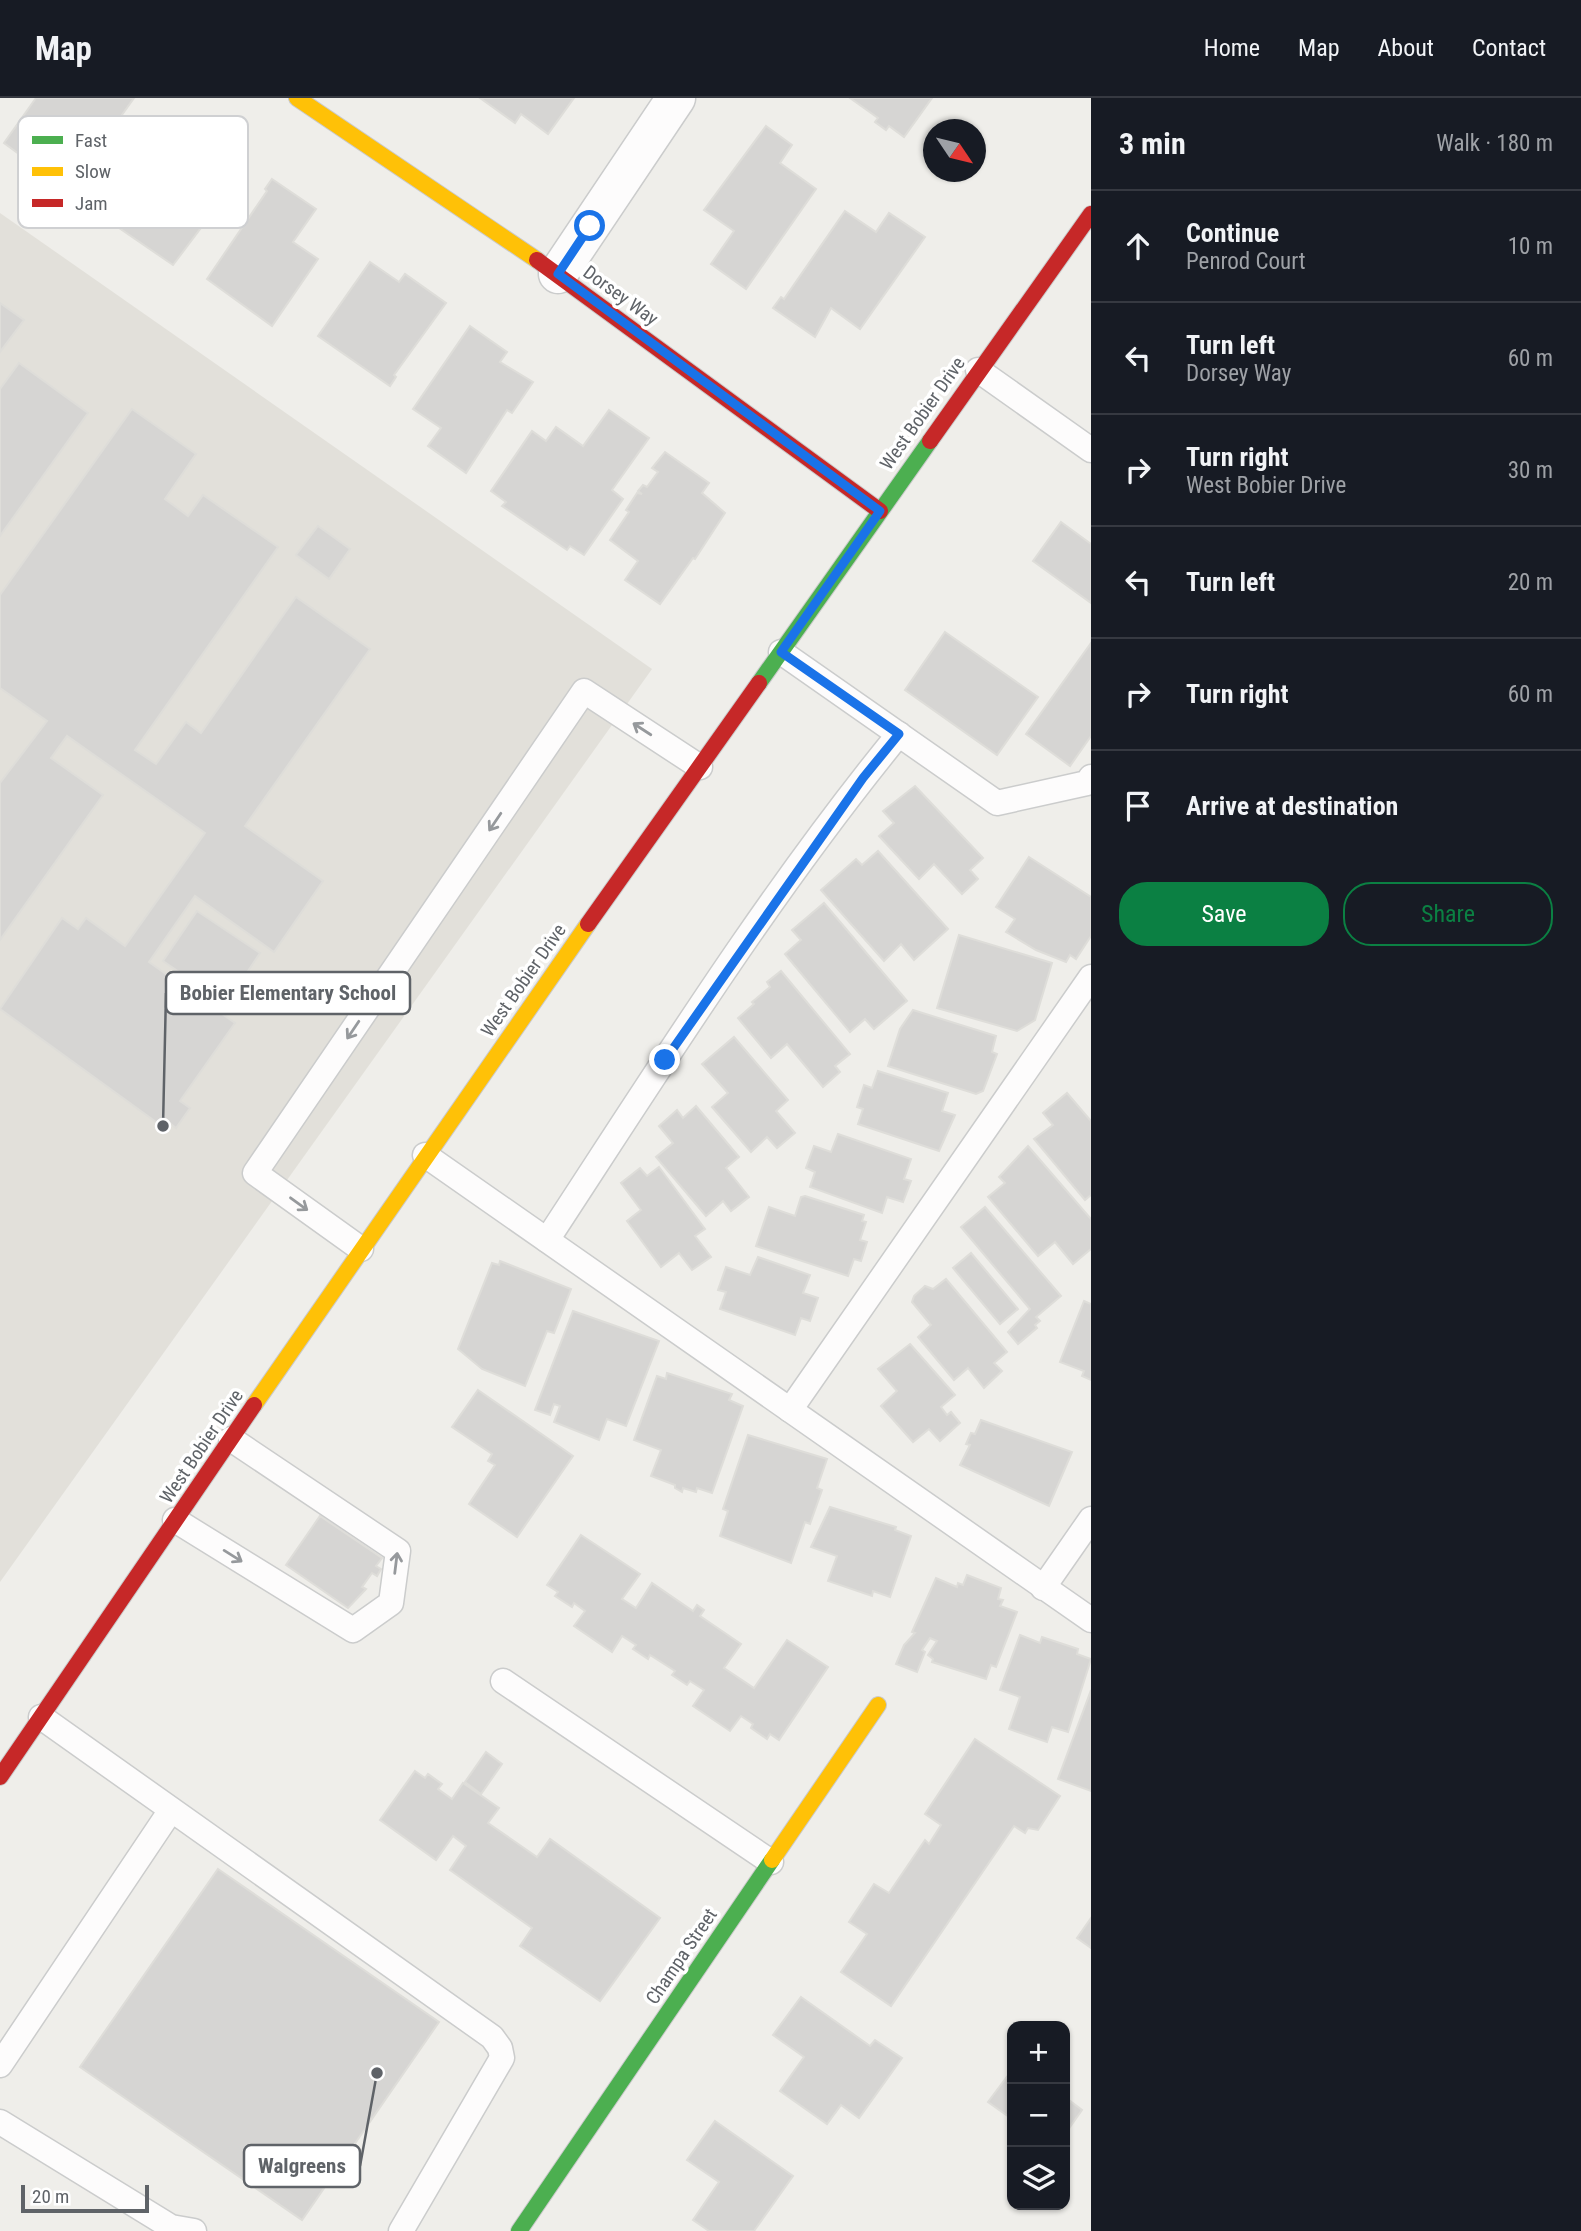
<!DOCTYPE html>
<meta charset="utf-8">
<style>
body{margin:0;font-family:"Roboto Condensed",sans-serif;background:#242831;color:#f1f3f6}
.controls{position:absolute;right:21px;bottom:21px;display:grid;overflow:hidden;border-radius:14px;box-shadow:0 2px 5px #0004}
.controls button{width:63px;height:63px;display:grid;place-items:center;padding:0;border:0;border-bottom:2px solid #363941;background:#171b24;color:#f1f3f6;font:35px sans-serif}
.compass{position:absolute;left:923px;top:21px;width:63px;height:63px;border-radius:50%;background:#171b24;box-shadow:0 2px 5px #0004;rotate:125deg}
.scale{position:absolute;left:21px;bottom:18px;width:128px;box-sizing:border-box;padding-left:7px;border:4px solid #5f6368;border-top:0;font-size:19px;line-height:24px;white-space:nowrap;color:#5f6368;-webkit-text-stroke:5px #fff;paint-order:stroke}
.stop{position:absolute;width:21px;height:21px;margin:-16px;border:5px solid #1a73e8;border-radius:50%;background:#fff}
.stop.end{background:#1a73e8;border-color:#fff;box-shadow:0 2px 7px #0008}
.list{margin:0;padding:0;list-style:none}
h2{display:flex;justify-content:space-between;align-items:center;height:91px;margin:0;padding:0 28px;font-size:30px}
h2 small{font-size:23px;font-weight:400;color:#9ea1a6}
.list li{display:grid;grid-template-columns:46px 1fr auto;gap:21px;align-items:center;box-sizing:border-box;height:112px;padding:0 28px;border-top:2px solid #363941}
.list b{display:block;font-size:26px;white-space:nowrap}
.list p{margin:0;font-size:23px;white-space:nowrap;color:#9ea1a6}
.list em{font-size:23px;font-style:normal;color:#9ea1a6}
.actions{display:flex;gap:14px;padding:21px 28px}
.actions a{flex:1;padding:16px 0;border:2px solid #0b8043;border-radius:28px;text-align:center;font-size:24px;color:#0b8043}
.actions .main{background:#0b8043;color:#fff}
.icon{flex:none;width:38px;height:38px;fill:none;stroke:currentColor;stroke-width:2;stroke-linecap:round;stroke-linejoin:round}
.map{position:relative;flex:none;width:1091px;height:2133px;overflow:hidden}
header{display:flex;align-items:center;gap:42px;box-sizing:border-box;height:98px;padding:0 35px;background:#171b24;border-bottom:2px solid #363941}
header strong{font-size:33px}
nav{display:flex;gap:38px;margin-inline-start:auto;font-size:24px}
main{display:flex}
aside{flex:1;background:#171b24}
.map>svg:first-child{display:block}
.education{fill:#e2e0da}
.building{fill:#d6d5d3;stroke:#deddd9;stroke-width:2}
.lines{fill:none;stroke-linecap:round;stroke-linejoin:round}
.lane-casing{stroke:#cbcccc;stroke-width:27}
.street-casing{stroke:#cbcccc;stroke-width:41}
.fast-casing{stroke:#cacacb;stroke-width:18}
.slow-casing{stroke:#cacacb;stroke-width:18}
.jam-casing{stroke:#cacacb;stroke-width:18}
.lane{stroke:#fdfcfc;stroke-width:24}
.street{stroke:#fdfcfc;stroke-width:38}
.fast{stroke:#4caf50;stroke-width:16}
.slow{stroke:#ffc107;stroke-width:16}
.jam{stroke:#c62828;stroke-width:16}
.oneway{stroke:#96999c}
.route{stroke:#1a73e8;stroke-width:9}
.labels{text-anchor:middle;stroke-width:7;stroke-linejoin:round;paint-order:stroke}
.street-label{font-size:19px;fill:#5f6368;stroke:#fff}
.key{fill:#fff;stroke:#cfd0d2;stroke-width:2}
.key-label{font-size:19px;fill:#5f6368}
.leader{fill:none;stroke:#5f6368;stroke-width:2.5}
.callout-dot{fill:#5f6368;stroke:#fff;stroke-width:2.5}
.callout{fill:#fff;stroke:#5f6368;stroke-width:2.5}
.callout-label{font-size:21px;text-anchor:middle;font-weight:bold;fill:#5f6368}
</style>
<header>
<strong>Map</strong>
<nav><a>Home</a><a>Map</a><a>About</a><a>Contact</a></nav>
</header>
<main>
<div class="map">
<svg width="1091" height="2133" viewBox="0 0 1091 2133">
<rect width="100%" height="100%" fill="#efeeea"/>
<path class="education" d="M0 115 652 571 0 1484Z"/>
<g class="building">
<path d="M36 0H134L68 92 4 45Z"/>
<path d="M480 0H574L548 36 521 16 515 25Z"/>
<path d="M850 0H932L904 39 889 28 886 32 875 24 878 20Z"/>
<path d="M766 28 792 47 780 65 816 91 746 191 711 166 734 133 704 112Z"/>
<path d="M197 41 243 74 173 167 106 121 149 59 173 75Z"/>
<path d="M272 81 316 111 293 144 318 161 272 228 207 181 267 93 265 91Z"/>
<path d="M845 113 876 134 889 115 925 139 860 231 831 210 815 239 773 210 781 199 784 201Z"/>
<path d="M370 164 399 184 405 176 446 205 394 277 396 279 390 288 318 238Z"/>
<path d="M0 205 24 222 0 254Z"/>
<path d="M470 228 507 254 500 264 533 284 512 315 507 312 466 375 428 348 441 330 413 311Z"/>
<path d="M19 265 88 315 0 438V291Z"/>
<path d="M132 311 196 356 165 401 188 418 203 397 278 449 135 652 156 666 186 624 201 635 296 499 370 551 245 728 323 783 274 854 195 798 149 864 235 925 180 1003 190 1010 176 1030 167 1023 163 1029 0 911 62 820 78 831 86 820 125 848 205 735 67 638 51 660 103 697 0 842V685L47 623 0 590V497Z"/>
<path d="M609 312 649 340 612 392 623 401 584 457 570 448 567 452 502 408 506 404 491 393 532 333 546 343 556 329 583 348Z"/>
<path d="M665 354 709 385 702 395 725 415 695 461 693 460 660 506 625 482 638 463 610 442 629 414 626 412 637 395 642 396 638 393 643 387 647 389 658 374 652 370Z"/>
<path d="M1061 424 1091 446V505L1033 463Z"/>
<path d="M318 428 350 451 329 481 296 457Z"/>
<path d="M945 534 1038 599 997 657 905 592Z"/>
<path d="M1091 545V638L1070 668 1026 636Z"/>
<path d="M915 688 983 760 970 772 978 781 962 796 934 766 919 781 879 738 894 725 883 713Z"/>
<path d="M878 753 948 831 914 862 901 846 884 863 821 792 856 761 862 767Z"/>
<path d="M1029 759 1091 799V838L1076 861 1070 857 1066 864 1036 852 1006 834 1015 821 996 809Z"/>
<path d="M824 805 907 903 874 931 865 921 850 934 785 856 801 842 792 832Z"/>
<path d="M197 813 260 855 226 906 163 863Z"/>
<path d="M959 837 1052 865 1035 922 1017 933 937 910Z"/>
<path d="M781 873 850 956 835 968 840 974 823 989 787 946 771 960 738 920 754 906 752 904 770 889 767 884Z"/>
<path d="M913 912 996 938 992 954 997 956 983 993 976 996 888 968 900 931Z"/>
<path d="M734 939 788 1002 776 1013 795 1035 777 1050 767 1039 751 1054 712 1009 728 995 702 966Z"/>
<path d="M878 973 948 995 942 1013 955 1017 939 1053 858 1026 863 1011 857 1009 864 987 872 990Z"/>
<path d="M1067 995 1091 1023V1097L1085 1102 1034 1041 1053 1027 1043 1015Z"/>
<path d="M696 1008 739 1059 726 1070 749 1099 731 1113 723 1103 706 1118 656 1059 673 1045 659 1028 677 1012 683 1020Z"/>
<path d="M838 1036 911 1061 904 1081 911 1083 903 1104 887 1099 882 1115 810 1089 815 1074 806 1070 814 1048 831 1054Z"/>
<path d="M1028 1048 1091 1121V1151L1073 1166 1055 1144 1038 1158 988 1099 1005 1085 999 1079Z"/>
<path d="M659 1069 705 1131 695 1138 711 1159 692 1172 679 1155 661 1169 627 1123 641 1112 621 1085 640 1070 647 1078Z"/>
<path d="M805 1098 864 1117 862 1123 866 1124 860 1142 867 1144 861 1163 854 1161 848 1178 756 1148 769 1109 795 1118 801 1099Z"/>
<path d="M985 1109 1061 1198 1036 1219 1040 1223 1035 1227 1037 1230 1018 1246 1008 1234 1030 1211 961 1129Z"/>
<path d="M971 1155 1018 1211 1000 1226 953 1170Z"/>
<path d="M758 1159 810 1177 803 1195 818 1200 810 1223 801 1220 795 1237 720 1211 726 1194 718 1192 726 1169 750 1177Z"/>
<path d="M500 1163 571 1191 554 1235 547 1233 525 1288 482 1271 458 1251 492 1165 499 1167Z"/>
<path d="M946 1181 1007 1254 994 1265 1002 1273 984 1290 968 1270 954 1282 918 1239 931 1227 912 1204 914 1198 925 1188 933 1191Z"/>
<path d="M1084 1203 1091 1206V1282L1082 1278 1084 1273 1060 1264Z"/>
<path d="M573 1213 659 1243 626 1328 607 1321 599 1342 554 1324 560 1308 554 1306 550 1317 535 1312Z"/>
<path d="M910 1246 955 1297 941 1309 947 1317 951 1314 960 1325 940 1343 929 1331 913 1344 881 1308 897 1293 878 1271Z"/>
<path d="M667 1275 732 1296 729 1302 743 1308 712 1395 697 1390 696 1394 683 1390 682 1394 675 1390V1387L651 1378 661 1352 634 1342 657 1278 666 1281Z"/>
<path d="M478 1292 573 1358 517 1439 469 1406 495 1367 488 1363 492 1356 452 1329Z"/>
<path d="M981 1322 1072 1354 1049 1408 960 1367 970 1347 966 1346 971 1335 975 1336Z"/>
<path d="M748 1337 827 1361 817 1390 822 1392 810 1426 805 1424 791 1465 720 1438 728 1413 723 1411Z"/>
<path d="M830 1409 896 1429 895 1432 911 1438 890 1499 873 1493 872 1498 828 1483 837 1458 811 1449Z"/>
<path d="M320 1418 382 1460 376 1468 381 1471 377 1478 372 1475 362 1489 366 1491 348 1510 286 1467Z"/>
<path d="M581 1437 640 1476 622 1501 636 1510 652 1485 693 1513 697 1507 704 1512 700 1518 741 1546 724 1570 754 1590 787 1542 828 1569 779 1642 770 1636 767 1641 751 1630 753 1626 741 1618 730 1633 693 1608 704 1592 690 1583 687 1587 672 1577 675 1573 650 1557 648 1561 633 1551 636 1547 622 1538 612 1554 574 1528 585 1513 574 1505 572 1509 555 1498 558 1494 547 1487Z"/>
<path d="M967 1477 1001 1490 998 1501 1003 1502 1000 1508 1017 1514 996 1569 991 1567 986 1581 932 1564 933 1561 928 1557 937 1543 930 1540 922 1552 925 1554 917 1574 896 1566 904 1547 915 1535 912 1534 936 1480 957 1489 958 1485 963 1487Z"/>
<path d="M1020 1537 1040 1545 1042 1539 1078 1551 1077 1556 1091 1561 1068 1634 1052 1629 1047 1644 1009 1631 1020 1599 1000 1592Z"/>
<path d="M1091 1592V1693L1058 1681Z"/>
<path d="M975 1641 1060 1698 1038 1732 1028 1730 1025 1735 1014 1728 891 1908 841 1874 867 1836 849 1824 874 1786 889 1795 925 1742 929 1746 941 1727 925 1716Z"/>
<path d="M486 1654 502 1666 481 1696 465 1684Z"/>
<path d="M415 1673 425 1680 428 1676 442 1686 438 1691 452 1701 463 1685 499 1710 488 1725 537 1759 550 1741 660 1820 600 1903 520 1848 532 1830 450 1772 466 1748 453 1738 436 1762 380 1722Z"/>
<path d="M218 1771 439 1924 302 2122 80 1969Z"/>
<path d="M1091 1820V1850L1077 1840Z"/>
<path d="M801 1899 870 1948 875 1942 902 1960 859 2020 841 2007 827 2026 780 1993 804 1959 773 1937Z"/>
<path d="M1012 1972V2021L988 2004Z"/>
<path d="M1065 1999 1082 2012 1065 2036Z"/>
<path d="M715 2023 793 2078 754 2133H709L693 2122 719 2084 687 2062Z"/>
</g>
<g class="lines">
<defs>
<g id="lane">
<path d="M978 272 1091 352"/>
<path d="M781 554 997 705 1087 685 1091 679"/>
<path d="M425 1057 1091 1522"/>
<path d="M547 1142C659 971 769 795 899 636"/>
<path d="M361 1151 255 1075 584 593 700 669"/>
<path d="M790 1312 1091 879"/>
<path d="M175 1422 353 1532 391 1505 398 1453 231 1341"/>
<path d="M1043 1490 1091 1421"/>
<path d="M503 1583 771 1764"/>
<path d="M41 1619 492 1939 500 1950 502 1960 401 2133"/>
<path d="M0 1967 171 1712"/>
<path d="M0 2024 171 2129 194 2133"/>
</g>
<path id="street" d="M558 176 676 0"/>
<g id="fast">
<path d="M759 585 930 343"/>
<path d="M519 2133 772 1762"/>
</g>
<g id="slow">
<path d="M297 0 537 162"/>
<path d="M254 1307 588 826"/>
<path d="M772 1762 878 1607"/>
</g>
<g id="jam">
<path d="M537 162 880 413"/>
<path d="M930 343 1091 116"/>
<path d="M588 826 759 585"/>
<path d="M0 1679 254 1307"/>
</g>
</defs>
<use href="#lane" class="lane-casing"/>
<use href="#street" class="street-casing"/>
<use href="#fast" class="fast-casing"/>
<use href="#slow" class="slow-casing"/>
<use href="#jam" class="jam-casing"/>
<use href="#lane" class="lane"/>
<use href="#street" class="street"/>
<use href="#fast" class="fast"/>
<use href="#slow" class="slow"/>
<use href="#jam" class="jam"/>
</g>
<defs><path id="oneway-shaft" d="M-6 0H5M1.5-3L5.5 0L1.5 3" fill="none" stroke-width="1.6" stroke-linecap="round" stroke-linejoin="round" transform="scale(1.75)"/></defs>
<g class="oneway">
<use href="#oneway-shaft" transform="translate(642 631) rotate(-147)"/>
<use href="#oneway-shaft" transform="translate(495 724) rotate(124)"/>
<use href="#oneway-shaft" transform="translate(353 932) rotate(124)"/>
<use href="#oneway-shaft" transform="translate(299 1106) rotate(36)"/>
<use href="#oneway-shaft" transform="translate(233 1458) rotate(32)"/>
<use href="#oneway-shaft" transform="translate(396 1465) rotate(-83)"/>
</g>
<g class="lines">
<path class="route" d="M590 128 558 176 880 413 781 554 899 636 863 680 665 962"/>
</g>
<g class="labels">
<g class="street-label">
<text transform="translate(621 197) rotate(36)" y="7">Dorsey Way</text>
<text transform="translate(922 315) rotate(-55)" y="7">West Bobier Drive</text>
<text transform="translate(523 882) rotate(-55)" y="7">West Bobier Drive</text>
<text transform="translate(201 1348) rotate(-56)" y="7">West Bobier Drive</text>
<text transform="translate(681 1858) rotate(-56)" y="7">Champa Street</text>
</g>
</g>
<rect x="18" y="18" width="230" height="112" rx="10" class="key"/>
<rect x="32" y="38" width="31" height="8" fill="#4caf50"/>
<rect x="32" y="69" width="31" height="9" fill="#ffc107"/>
<rect x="32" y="101" width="31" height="8" fill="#c62828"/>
<g class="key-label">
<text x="75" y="49">Fast</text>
<text x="75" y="80">Slow</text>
<text x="75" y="112">Jam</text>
</g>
<path class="leader" d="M163 1028L166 895M377 1975L360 2068"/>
<g class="callout-dot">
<circle cx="163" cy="1028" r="7"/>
<circle cx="377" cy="1975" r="7"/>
</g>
<g class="callout">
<rect x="166" y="874" width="244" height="42" rx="7"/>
<rect x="244" y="2047" width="116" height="42" rx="7"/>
</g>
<g class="callout-label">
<text x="288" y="902">Bobier Elementary School</text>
<text x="302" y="2075">Walgreens</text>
</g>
</svg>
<div class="controls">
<button>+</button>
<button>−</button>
<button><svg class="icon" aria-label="layers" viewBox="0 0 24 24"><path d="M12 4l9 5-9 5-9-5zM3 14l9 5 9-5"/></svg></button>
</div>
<svg class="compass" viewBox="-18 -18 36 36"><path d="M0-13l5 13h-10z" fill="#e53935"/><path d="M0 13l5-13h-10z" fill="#9ea1a6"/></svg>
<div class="scale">20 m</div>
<div class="stop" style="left:590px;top:128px"></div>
<div class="stop end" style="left:665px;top:962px"></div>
</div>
<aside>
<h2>3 min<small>Walk · 180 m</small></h2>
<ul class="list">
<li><svg class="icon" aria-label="ahead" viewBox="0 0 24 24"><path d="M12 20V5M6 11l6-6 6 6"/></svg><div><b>Continue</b><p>Penrod Court</p></div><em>10 m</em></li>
<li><svg class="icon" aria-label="left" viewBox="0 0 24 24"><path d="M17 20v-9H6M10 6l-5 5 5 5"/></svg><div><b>Turn left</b><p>Dorsey Way</p></div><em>60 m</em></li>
<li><svg class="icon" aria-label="right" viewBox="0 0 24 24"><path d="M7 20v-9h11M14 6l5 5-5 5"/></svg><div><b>Turn right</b><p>West Bobier Drive</p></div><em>30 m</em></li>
<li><svg class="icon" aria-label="left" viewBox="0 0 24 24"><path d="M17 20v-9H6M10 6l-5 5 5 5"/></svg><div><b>Turn left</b></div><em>20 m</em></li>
<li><svg class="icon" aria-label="right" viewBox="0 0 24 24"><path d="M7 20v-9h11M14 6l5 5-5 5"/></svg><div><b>Turn right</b></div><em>60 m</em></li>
<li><svg class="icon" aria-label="arrive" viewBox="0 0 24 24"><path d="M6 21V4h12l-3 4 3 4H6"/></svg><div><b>Arrive at destination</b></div></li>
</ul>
<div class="actions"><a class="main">Save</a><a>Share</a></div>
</aside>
</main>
